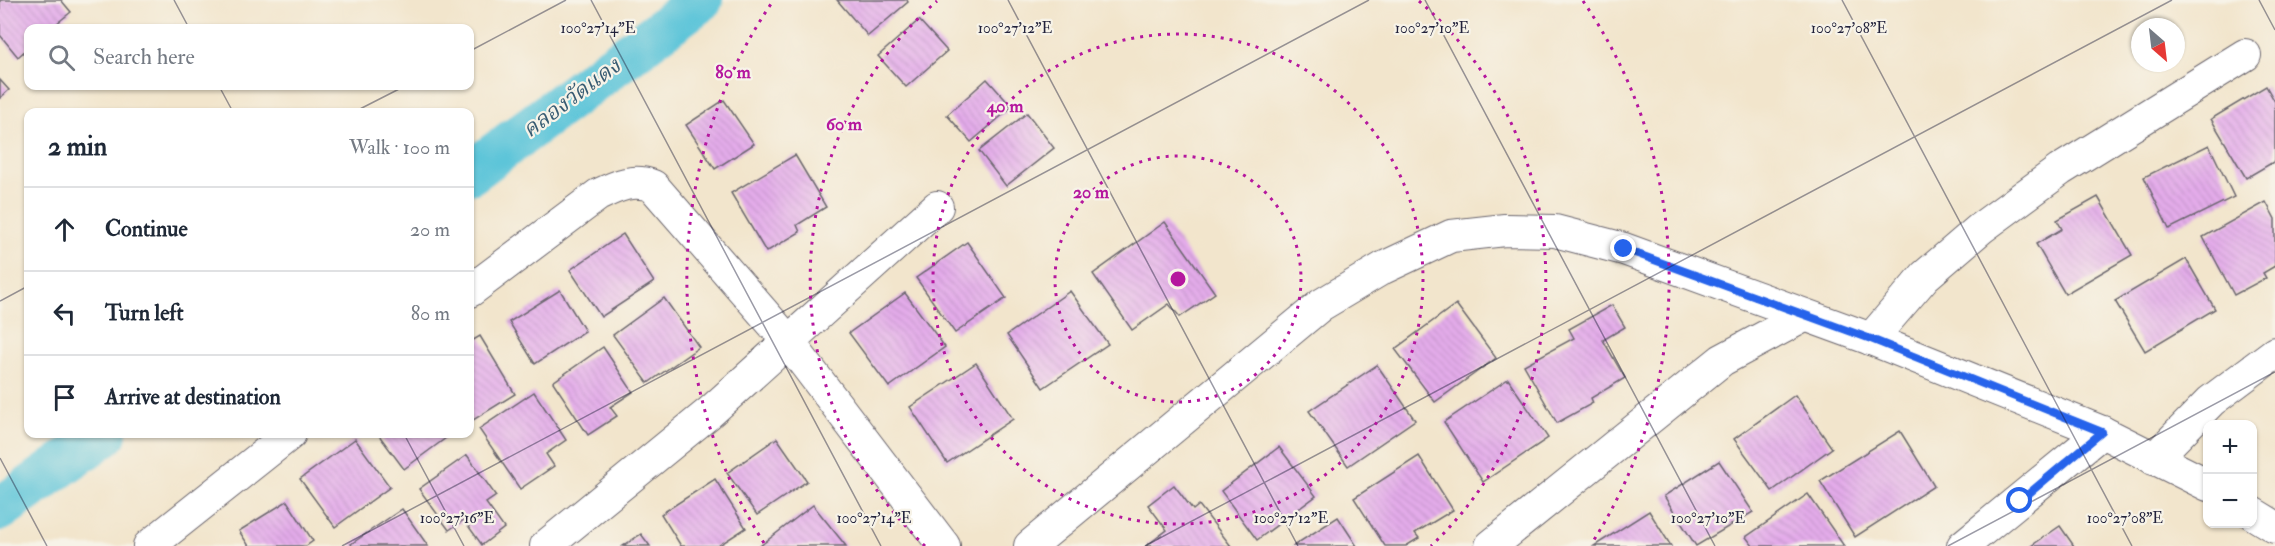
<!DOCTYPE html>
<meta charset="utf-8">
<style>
body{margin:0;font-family:"IM FELL Double Pica","Noto Serif Thai",serif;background:#f6f6f7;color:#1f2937}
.controls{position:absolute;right:18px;bottom:18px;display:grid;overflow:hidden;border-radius:12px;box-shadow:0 2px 4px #0004}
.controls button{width:54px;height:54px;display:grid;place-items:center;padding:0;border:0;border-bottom:2px solid #e0e1e3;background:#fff;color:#1f2937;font:30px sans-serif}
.compass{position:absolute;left:2131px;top:18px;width:54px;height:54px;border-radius:50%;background:#fff;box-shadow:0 2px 4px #0004;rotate:152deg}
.stop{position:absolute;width:18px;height:18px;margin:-14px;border:4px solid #2563eb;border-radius:50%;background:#fff}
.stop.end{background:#2563eb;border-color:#fff;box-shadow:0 2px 6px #0008}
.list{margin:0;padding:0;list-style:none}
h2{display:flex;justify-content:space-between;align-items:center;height:78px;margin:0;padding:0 24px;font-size:26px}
h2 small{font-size:20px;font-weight:400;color:#747a83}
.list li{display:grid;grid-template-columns:39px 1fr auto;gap:18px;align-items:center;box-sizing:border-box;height:84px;padding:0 24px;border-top:2px solid #e0e1e3}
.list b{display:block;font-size:22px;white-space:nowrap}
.list em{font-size:20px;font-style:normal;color:#747a83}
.icon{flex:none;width:33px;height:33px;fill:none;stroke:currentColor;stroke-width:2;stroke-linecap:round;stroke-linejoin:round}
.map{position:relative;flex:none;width:2275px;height:546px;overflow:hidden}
.search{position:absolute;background:#fff;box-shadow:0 2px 4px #0004;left:24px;top:24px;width:450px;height:66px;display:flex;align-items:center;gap:15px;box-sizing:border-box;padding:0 21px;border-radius:12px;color:#747a83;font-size:22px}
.panel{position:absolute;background:#fff;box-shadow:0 2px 4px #0004;left:24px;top:108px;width:450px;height:330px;border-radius:12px}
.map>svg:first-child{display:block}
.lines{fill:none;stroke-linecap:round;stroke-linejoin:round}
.canal{stroke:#5dc5d9;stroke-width:44}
.building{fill:url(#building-back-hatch)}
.minor-casing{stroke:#6b666e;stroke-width:34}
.minor{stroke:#fff;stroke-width:32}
.route{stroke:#2563eb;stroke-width:8}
.ticks{fill:none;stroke:#22223b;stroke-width:1.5;stroke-opacity:0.45}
.ring{fill:none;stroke:#b5179e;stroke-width:3;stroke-dasharray:3 6}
.labels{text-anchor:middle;stroke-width:4.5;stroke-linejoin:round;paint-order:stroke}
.water-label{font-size:22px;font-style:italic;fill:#375b72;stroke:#f7f3e8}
.ticks-label{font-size:15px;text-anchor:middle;fill:#22223b;stroke:#f7f3e8;stroke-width:4.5;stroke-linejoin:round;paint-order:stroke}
.centre{fill:#b5179e;stroke:#f7f3e8;stroke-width:3}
.ring-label{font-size:18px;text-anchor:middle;font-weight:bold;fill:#b5179e;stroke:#f7f3e8;stroke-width:4.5;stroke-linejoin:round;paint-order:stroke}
</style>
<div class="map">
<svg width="2275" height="546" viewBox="0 0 2275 546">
<defs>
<pattern id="building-back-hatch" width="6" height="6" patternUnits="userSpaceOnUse" patternTransform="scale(1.5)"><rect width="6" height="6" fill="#e4acea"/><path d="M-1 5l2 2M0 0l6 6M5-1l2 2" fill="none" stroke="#c394ca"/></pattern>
</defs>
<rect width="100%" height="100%" fill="#f7f3e8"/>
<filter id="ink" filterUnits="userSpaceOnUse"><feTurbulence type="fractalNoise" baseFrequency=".0167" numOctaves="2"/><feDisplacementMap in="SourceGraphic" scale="12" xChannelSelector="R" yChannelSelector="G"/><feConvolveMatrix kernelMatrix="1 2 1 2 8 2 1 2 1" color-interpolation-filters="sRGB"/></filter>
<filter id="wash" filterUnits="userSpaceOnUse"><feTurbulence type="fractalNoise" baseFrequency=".008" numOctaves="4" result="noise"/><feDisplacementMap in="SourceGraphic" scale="24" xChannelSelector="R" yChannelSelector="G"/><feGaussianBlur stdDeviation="1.35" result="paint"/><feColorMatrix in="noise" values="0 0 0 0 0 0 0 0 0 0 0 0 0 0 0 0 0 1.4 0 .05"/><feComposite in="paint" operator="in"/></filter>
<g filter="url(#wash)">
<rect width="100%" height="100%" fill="#f2e5cc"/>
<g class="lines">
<g class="canal">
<path d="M470 173 701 0"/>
<path d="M0 509 105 434"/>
</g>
</g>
<g id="blocks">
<g class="building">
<path d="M0 0H61L71 12 51 28H28V48L18 57 0 35Z"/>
<path d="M837 0H907L908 2 868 36Z"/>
<path d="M919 20 947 51 906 87 878 56Z"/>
<path d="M987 79 1012 107 971 142 947 115Z"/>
<path d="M0 80 9 90 0 98Z"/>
<path d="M2266 86 2275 102V161L2246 178 2211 119Z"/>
<path d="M724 100 754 144 715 169 686 125Z"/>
<path d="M1027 113 1054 148 1006 186 979 151Z"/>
<path d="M2209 145 2234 197 2169 229 2144 177Z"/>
<path d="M795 155 826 207 797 225 800 232 766 252 731 193Z"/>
<path d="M2098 197 2132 255 2065 294 2036 244 2062 229 2057 220Z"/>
<path d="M2266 202 2275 219V266L2263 273 2266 278 2234 295 2203 237Z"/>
<path d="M1165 222 1215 293 1180 317 1169 304 1132 330 1093 274Z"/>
<path d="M623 234 654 282 601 317 570 270Z"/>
<path d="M967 242 1006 298 955 333 916 278Z"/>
<path d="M2186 259 2215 309 2145 351 2115 301Z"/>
<path d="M560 290 585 331 535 364 509 322Z"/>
<path d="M1070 291 1108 344 1043 388 1007 335Z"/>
<path d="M905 293 945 347 889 387 849 333Z"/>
<path d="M664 298 699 347 648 383 613 335Z"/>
<path d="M1456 304 1496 358 1435 402 1395 349Z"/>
<path d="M1612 305 1625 327 1603 340 1625 378 1591 398 1593 403 1557 423 1524 365 1574 338 1569 329Z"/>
<path d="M480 336 515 394 470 422V342Z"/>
<path d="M603 347 633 392 610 407 617 416 588 435 553 382Z"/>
<path d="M976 363 1013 419 947 463 910 407Z"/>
<path d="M1377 365 1415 420 1348 466 1309 411Z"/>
<path d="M1508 379 1548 438 1483 482 1444 422Z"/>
<path d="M534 392 566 440 546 454 554 466 520 489 479 429Z"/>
<path d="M1795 395 1832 448 1772 491 1734 439Z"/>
<path d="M1900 431 1934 486 1855 537 1820 481Z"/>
<path d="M378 434H449L450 435 404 469Z"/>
<path d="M777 438 807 481 757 515 727 473Z"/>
<path d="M355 439 390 487 335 527 300 479Z"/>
<path d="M1279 447 1316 496 1257 540 1221 491Z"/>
<path d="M467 455 496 496 486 503 504 528 482 545 464 520 449 530 419 489Z"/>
<path d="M1419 456 1453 510 1415 533 1419 538 1406 546H1385L1354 498Z"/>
<path d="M1719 461 1753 512 1696 546 1664 496Z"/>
<path d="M715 479 746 528 718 546H681L661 514Z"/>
<path d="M1174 485 1193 510 1199 505 1231 546H1146L1167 530 1148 505Z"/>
<path d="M1808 494 1844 546H1753L1746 537Z"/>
<path d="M287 501 313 541 306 546H249L239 531Z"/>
<path d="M813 505 846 546H760Z"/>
<path d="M402 509 428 546H352L351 544Z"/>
<path d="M1649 511 1671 546H1594Z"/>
<path d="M1338 517 1357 546H1293Z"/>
<path d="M2060 526 2074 546H2031Z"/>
<path d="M641 534 650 546H623Z"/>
</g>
</g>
</g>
<g filter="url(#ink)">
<use href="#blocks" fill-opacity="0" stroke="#6b666e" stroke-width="1.5"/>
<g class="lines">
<defs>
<g id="minor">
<path d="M470 291 598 195C617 186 633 178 653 186L787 340 944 546"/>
<path d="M1871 339 1925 276 1981 228 2060 170 2245 55"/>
<path d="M2154 459 2211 401 2275 353"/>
<path d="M2252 513 2275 527"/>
<path d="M149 546 290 434"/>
<path d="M546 546 709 413 937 207"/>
<path d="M1030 546 1321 305 1383 268 1451 236 1505 230 1555 231 1624 249 1871 339 2102 432 2208 485"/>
<path d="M1491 546 1722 360 1804 316"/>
<path d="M1963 546 2102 432"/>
</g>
</defs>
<use href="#minor" class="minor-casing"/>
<use href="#minor" class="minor"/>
</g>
</g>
<g class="lines" filter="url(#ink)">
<path class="route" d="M1624 249 1871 339 2102 432 2020 501"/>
</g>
<path class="ticks" d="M174 0 189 28M591 0 881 546M1008 0 1298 546M1425 0 1715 546M1842 0 2132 546M2259 0 2275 30M470 51 566 0M219 86 233 112M354 112 405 86M0 301 28 286M404 434 464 546M0 458 47 546M342 546 1369 0M1145 546 2172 0M1948 546 2275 372"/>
<g class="ring">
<circle cx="1178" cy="279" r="123"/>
<circle cx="1178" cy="279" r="245"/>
<path d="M925 546A368 368 0 0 1 937 1M1419 1A368 368 0 0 1 1431 546"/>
<path d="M764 543A491 491 0 0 1 773 1M1583 1A491 491 0 0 1 1592 543"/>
</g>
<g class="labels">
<g class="water-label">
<text transform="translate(571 97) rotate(-37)" y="8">คลองวัดแดง</text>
</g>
</g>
<g class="ticks-label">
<text x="598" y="33">100°27'14"E</text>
<text x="1432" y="33">100°27'10"E</text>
<text x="1849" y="33">100°27'08"E</text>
<text x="1015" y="33">100°27'12"E</text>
<text x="457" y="523">100°27'16"E</text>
<text x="874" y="523">100°27'14"E</text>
<text x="1291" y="523">100°27'12"E</text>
<text x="1708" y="523">100°27'10"E</text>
<text x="2125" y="523">100°27'08"E</text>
</g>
<circle cx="1178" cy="279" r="9" class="centre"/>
<g class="ring-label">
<text x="733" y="78">80 m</text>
<text x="1005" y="112">40 m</text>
<text x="844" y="130">60 m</text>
<text x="1091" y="198">20 m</text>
</g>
</svg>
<div class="controls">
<button>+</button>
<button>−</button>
</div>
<svg class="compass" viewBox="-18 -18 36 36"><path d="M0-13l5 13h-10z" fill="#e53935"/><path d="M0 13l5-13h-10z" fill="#747a83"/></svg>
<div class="stop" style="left:2020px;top:501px"></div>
<div class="stop end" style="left:1624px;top:249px"></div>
<div class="search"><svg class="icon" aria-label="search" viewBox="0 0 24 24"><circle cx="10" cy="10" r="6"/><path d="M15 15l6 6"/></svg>Search here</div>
<section class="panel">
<h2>2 min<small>Walk · 100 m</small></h2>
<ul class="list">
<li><svg class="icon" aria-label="ahead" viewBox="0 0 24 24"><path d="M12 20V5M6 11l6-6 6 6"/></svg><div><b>Continue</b></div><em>20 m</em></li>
<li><svg class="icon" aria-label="left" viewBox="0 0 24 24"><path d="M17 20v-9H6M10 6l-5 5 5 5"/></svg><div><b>Turn left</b></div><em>80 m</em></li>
<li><svg class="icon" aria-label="arrive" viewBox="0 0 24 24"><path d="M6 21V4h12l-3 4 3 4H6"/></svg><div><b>Arrive at destination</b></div></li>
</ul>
</section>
</div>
